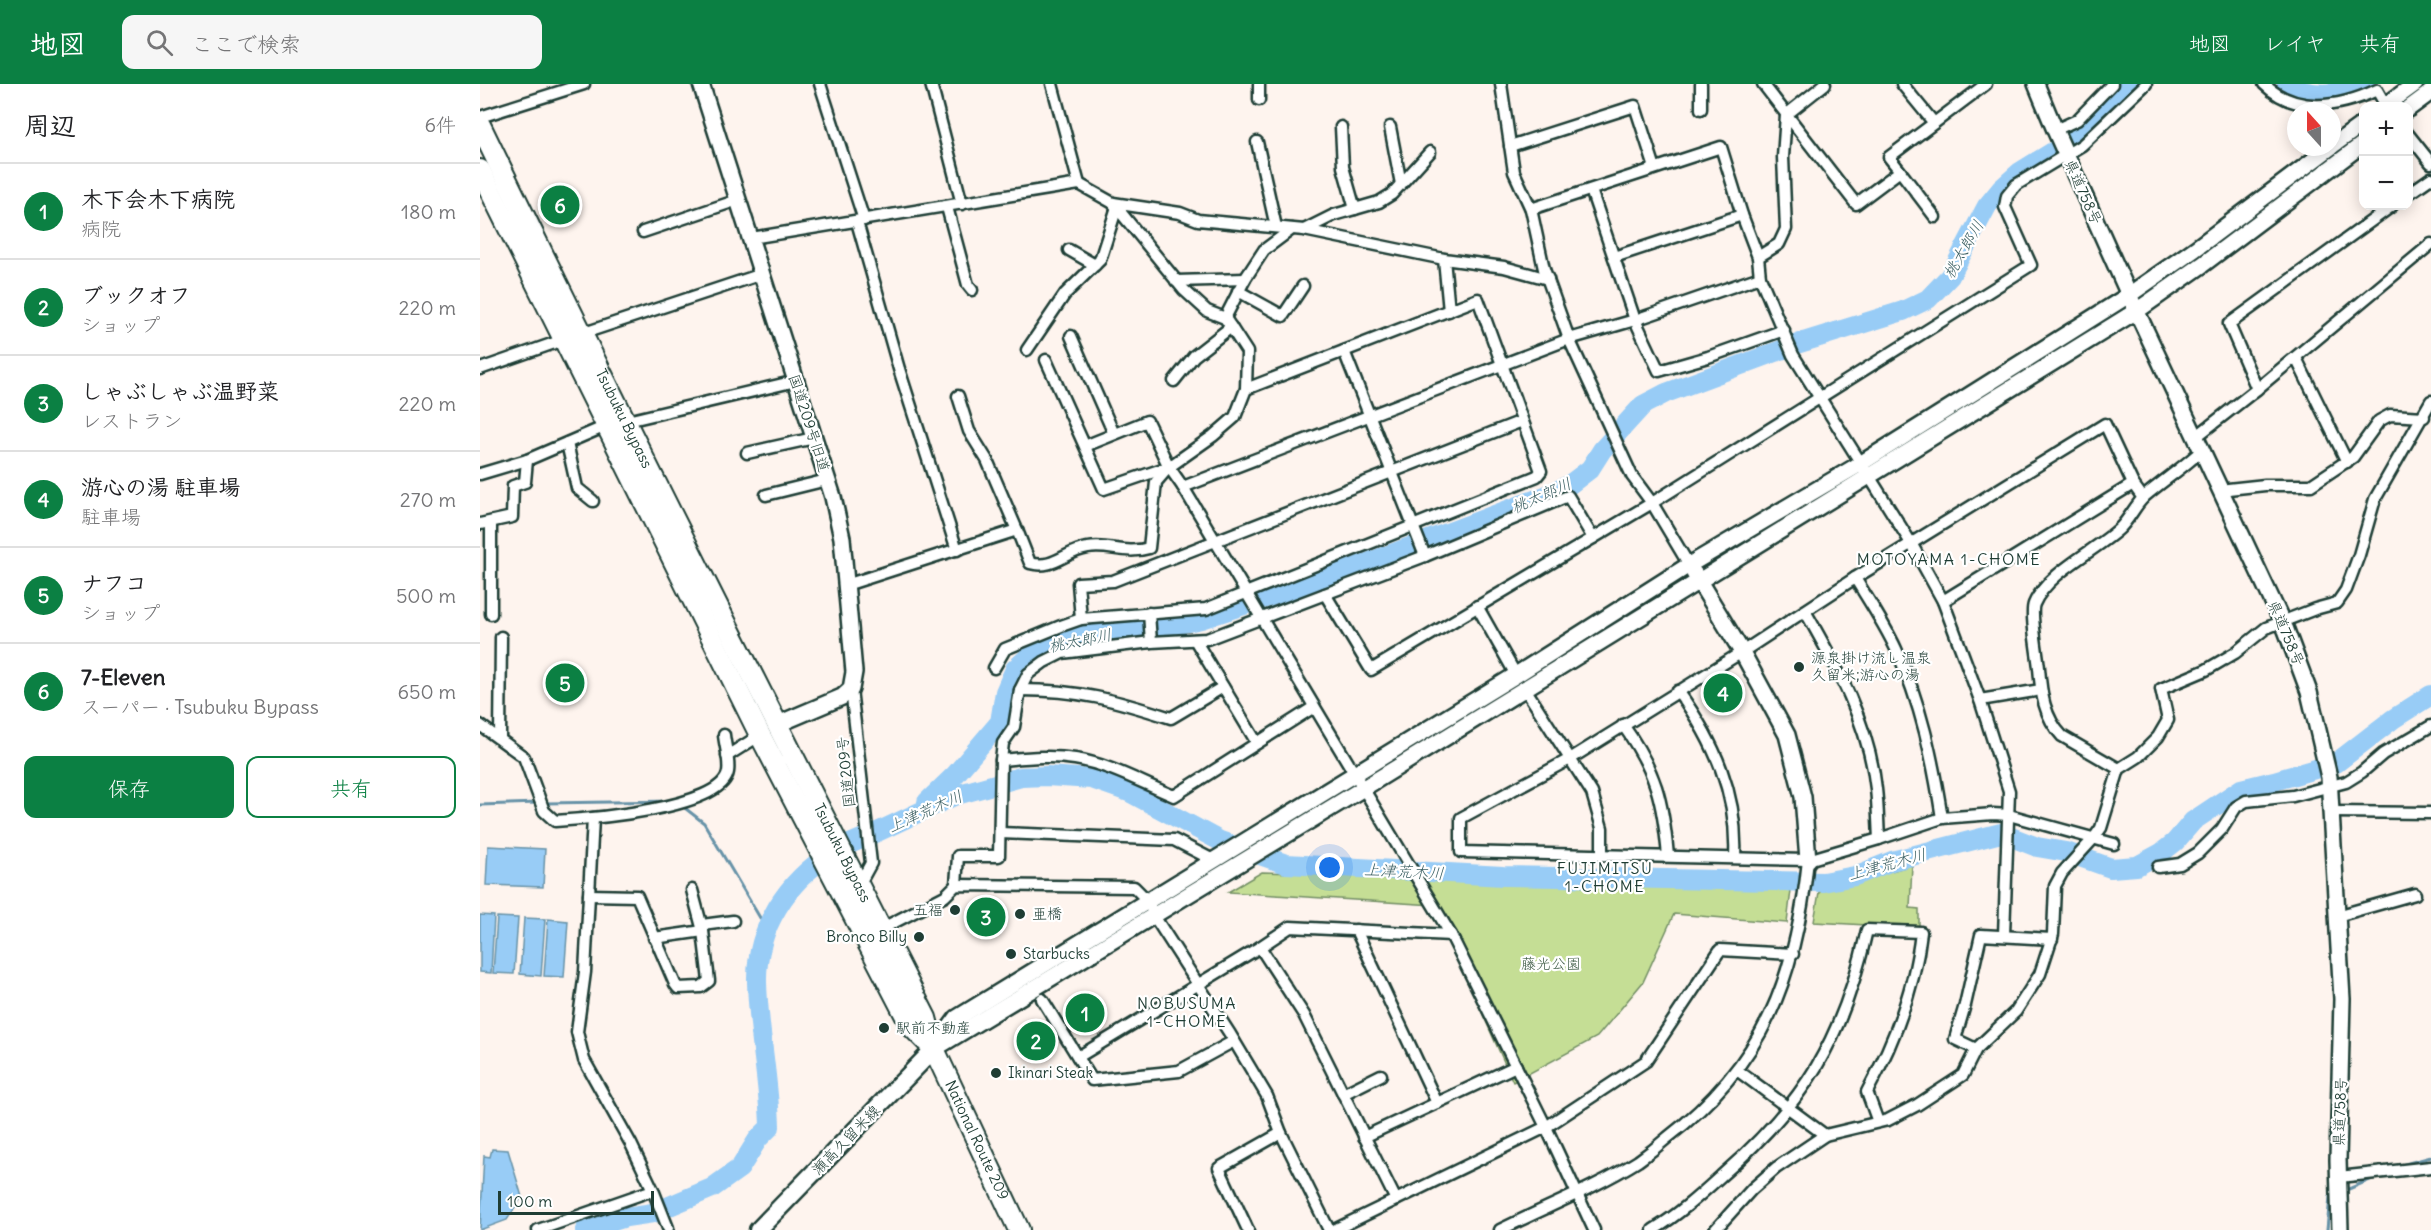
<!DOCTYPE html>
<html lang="ja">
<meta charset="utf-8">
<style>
body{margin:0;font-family:Delius,"Klee One",sans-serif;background:#f6f6f6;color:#202124}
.controls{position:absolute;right:18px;top:18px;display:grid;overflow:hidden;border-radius:12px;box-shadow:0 3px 15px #0003}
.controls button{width:54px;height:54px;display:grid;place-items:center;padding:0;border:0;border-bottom:2px solid #e0e0e0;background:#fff;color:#202124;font:30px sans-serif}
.compass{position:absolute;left:1807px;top:18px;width:54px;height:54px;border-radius:50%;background:#fff;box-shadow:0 3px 15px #0003;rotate:339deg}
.scale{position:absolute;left:18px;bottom:15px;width:156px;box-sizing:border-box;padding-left:6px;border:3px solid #1f3d34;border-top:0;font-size:16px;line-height:21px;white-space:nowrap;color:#1f3d34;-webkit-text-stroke:4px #fff;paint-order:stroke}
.you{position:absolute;left:850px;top:784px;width:21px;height:21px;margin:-15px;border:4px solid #fff;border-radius:50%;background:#1a73e8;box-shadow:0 0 0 9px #1a73e833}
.badge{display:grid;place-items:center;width:39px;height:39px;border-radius:50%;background:#0b8043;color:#fff;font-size:20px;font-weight:700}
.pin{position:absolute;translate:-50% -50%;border:3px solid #fff;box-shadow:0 2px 6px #0006}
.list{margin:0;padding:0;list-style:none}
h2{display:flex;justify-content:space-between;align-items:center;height:78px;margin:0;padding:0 24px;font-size:26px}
h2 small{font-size:20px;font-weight:400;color:#757577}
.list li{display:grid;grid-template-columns:39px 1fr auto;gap:18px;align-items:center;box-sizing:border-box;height:96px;padding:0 24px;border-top:2px solid #e0e0e0}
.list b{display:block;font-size:22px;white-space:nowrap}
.list p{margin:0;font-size:20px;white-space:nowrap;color:#757577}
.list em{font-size:20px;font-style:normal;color:#757577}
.actions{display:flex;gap:12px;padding:18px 24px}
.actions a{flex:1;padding:14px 0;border:2px solid #0b8043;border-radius:12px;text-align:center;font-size:21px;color:#0b8043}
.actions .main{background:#0b8043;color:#fff}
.icon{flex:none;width:33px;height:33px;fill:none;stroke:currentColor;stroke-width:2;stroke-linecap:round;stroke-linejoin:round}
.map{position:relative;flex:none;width:1951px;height:1146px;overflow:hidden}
header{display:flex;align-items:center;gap:36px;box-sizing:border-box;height:84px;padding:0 30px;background:#0b8043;color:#fff}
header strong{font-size:28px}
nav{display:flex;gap:33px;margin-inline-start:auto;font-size:21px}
.search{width:420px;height:54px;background:#f6f6f6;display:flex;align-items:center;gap:15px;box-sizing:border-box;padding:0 21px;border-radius:12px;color:#757577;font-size:22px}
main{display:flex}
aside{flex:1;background:#fff}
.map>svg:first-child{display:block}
.green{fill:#c5de95;stroke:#728e64;stroke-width:1.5}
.water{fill:#98ccf6;stroke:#6893a8;stroke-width:1.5}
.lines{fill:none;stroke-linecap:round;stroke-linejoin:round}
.stream{stroke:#6893a8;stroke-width:3}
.river{stroke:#98ccf6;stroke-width:20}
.street-casing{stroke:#1f3d34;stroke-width:15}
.secondary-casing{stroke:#1f3d34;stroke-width:20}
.primary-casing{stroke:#1f3d34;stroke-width:21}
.highway-casing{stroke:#1f3d34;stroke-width:24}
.street{stroke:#fff;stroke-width:10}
.secondary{stroke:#fff;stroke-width:15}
.primary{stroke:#fff;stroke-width:16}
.highway{stroke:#fff;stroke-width:20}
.poi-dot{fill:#1f3d34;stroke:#fff;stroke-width:2}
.labels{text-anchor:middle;stroke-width:4.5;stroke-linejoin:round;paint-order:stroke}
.street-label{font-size:15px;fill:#1f3d34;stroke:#fff}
.poi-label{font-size:15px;fill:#1f3d34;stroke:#fff;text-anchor:start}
.park-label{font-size:15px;fill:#405d47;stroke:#fff}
.water-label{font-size:16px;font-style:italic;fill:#3d6164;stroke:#fff}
.neighbourhood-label{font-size:16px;letter-spacing:1.5px;fill:#1f3d34;stroke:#fff}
</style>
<header>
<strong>地図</strong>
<div class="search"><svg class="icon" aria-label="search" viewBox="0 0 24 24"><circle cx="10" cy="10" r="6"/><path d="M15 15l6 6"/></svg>ここで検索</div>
<nav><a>地図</a><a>レイヤ</a><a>共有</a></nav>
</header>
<main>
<aside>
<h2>周辺<small>6件</small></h2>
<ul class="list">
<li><span class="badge">1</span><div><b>木下会木下病院</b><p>病院</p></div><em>180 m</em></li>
<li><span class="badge">2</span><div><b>ブックオフ</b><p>ショップ</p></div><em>220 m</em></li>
<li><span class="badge">3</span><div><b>しゃぶしゃぶ温野菜</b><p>レストラン</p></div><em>220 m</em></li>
<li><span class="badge">4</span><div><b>游心の湯 駐車場</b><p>駐車場</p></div><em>270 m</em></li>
<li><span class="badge">5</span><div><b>ナフコ</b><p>ショップ</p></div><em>500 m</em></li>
<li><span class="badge">6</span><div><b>7-Eleven</b><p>スーパー · Tsubuku Bypass</p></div><em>650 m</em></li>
</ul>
<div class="actions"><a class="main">保存</a><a>共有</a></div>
</aside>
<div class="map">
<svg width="1951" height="1146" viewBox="0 0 1951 1146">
<rect width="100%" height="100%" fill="#fef4ee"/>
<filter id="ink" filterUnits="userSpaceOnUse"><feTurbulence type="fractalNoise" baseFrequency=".0167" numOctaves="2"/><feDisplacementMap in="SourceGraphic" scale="12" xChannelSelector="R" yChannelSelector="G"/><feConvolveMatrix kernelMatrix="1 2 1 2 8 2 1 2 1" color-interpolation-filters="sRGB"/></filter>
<g filter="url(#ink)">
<g class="green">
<path d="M1432 781 1430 824 1439 825V844L1334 838 1339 808Z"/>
<path d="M782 788 1311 806 1307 839 1194 830 1163 898 1117 953 1033 998 954 821 748 808Z"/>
</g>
<g class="water">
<path d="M8 762 65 765 63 803 6 801Z"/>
<path d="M0 831 14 832 11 889 0 888Z"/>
<path d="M17 833 38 834 34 890 13 889Z"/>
<path d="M44 834 65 835 61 892 40 890Z"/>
<path d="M68 835 88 837 84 893 64 892Z"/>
<path d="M12 1065 28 1066 42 1113 27 1136 0 1146 4 1072 10 1073Z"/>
</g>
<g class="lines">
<g class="stream">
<path d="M65 719 196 717"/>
<path d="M0 721 58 719"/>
<path d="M201 721 224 739 286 844"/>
<path d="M1921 1081 1951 1073"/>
<path d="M1864 1107 1899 1092"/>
<path d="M1847 1146 1850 1112 1855 1110"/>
</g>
<g class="river">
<path d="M1807 0C1832 15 1859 11 1885 0"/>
<path d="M447 718 475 691 520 638 525 608 535 585 555 567 573 558 602 552 690 542 721 535 858 490 1065 412 1089 401 1110 385 1122 366 1163 321 1186 309 1320 259 1423 227 1448 215 1470 192 1507 122 1521 105 1540 88 1597 53 1616 36 1649 0"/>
<path d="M105 1146 146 1133 173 1129 232 1104 260 1084 278 1055 290 1043C289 994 278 946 277 898 276 844 307 797 352 769 364 761 380 756 393 750 421 737 448 724 476 711L541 693 567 692 612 695 649 708 740 757 806 780 1023 792 1343 798 1375 792 1412 777 1521 749 1557 763 1586 768 1631 784 1657 782 1681 769 1695 758 1713 737 1761 705 1794 697 1856 679 1913 635 1951 611"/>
</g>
<defs>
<g id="street">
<path d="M340 0 384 136"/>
<path d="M451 0 482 120"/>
<path d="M572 0 599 100"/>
<path d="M779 0V16"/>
<path d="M1021 0 1034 88 1051 125 1064 185 1089 255 1152 392 1172 419 1209 481"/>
<path d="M1283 0 1376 120 1420 87 1409 73 1506 0"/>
<path d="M1422 0 1454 39"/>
<path d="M1784 0C1817 32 1860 23 1897 6L1906 22"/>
<path d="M1221 25V0"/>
<path d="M0 33 104 0"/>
<path d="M861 43 863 83 875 125"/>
<path d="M910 43 921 100"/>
<path d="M1575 46 1597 36 1632 0"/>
<path d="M1928 50 1951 79"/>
<path d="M777 58 796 143"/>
<path d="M1030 62 1155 22 1175 84"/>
<path d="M1420 87 1455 133"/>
<path d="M1111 106 1155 236 1179 287 1228 273 1304 246"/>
<path d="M1928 110 1951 94"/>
<path d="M467 123 488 201 492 206"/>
<path d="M1051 125 1241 63 1262 131 1278 173 1280 193 1313 271 1431 459 1463 517 1500 616 1529 707 1524 851"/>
<path d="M377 138 419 285 477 466"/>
<path d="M824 146 854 131 899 118 912 110 950 68"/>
<path d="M163 148 258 116"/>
<path d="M271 154 599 100 633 119 700 129 718 136 824 146 964 175 1024 183 1068 195"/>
<path d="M589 166 615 181"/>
<path d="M1134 173 1262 131"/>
<path d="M1278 173 1299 160 1306 145 1303 73 1306 31 1345 0"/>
<path d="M964 175 969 227"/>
<path d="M696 197 765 195"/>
<path d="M758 207 803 232 823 202"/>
<path d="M745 234 765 195 784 166 812 145"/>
<path d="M101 250 282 190"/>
<path d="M591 252 634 350"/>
<path d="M547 266 585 210 620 176 637 123"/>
<path d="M864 267 945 472"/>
<path d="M1816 274 1867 378"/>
<path d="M566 276 624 405 688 383"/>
<path d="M0 285 83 256"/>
<path d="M694 297 714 272 751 243"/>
<path d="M1777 305 1749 240 1912 122"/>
<path d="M478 312 489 347 507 376 537 446"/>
<path d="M1717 352 1777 305 1951 160"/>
<path d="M87 359 97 404 113 417"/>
<path d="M605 362 667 337 689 383 703 403"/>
<path d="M267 369 334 354"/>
<path d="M0 390 47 376 126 342 316 297"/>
<path d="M1739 406 1785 401H1831L1873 373 1899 337 1910 331 1944 333"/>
<path d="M286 411 347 396"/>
<path d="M0 440 32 433 33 402 45 398 47 376"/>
<path d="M1375 494C1389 517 1405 541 1416 565 1441 619 1453 676 1462 734"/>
<path d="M366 501 537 446 550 479C574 486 585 467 608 464 628 460 645 471 669 464L676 398 689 383 733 352 755 333 766 305 767 268 745 234 727 227 704 206 633 119"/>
<path d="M845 510 945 472 1088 412 1113 454"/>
<path d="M1463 517 1653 400"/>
<path d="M997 522 1036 591"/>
<path d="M1325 527C1357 583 1389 640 1396 705 1398 722 1398 739 1399 755"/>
<path d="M669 529 671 558"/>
<path d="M11 530V438"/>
<path d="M601 535 598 499 633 497 1042 337"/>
<path d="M715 556 777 659"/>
<path d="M514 584 525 565 581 542 601 535 726 525 1057 392 1061 387 998 215 766 305"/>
<path d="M1044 603 1112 709 1122 744V771"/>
<path d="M371 605 391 779 379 801"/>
<path d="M540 606C599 606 635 616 691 634L743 603"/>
<path d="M1198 607C1234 657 1258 710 1255 773"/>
<path d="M1500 616 1561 606"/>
<path d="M834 623 694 712C662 699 629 680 595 675 570 671 545 674 521 676L523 659 534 643 540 606 548 590 564 578 582 569 671 558 727 555 845 510 891 586 1172 419 1551 181 1525 123 1527 112 1536 101 1602 61 1666 0"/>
<path d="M0 641 44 673 64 727 75 737C107 735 242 725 248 688 250 677 245 662 244 651"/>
<path d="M1143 641C1176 687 1183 717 1188 772"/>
<path d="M20 654 21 553"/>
<path d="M247 672 282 650"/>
<path d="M1639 685 1582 652C1564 633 1561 609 1559 584 1558 572 1550 529 1554 520 1567 489 1615 467 1639 445 1649 436 1655 421 1665 412 1684 396 1704 383 1722 366"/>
<path d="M1851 728 1951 729"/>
<path d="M520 749 694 756 733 776"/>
<path d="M1634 760 1529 731 1513 730 1462 734 1399 755 1328 776 981 768V734L1090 675 1262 568 1375 494 1625 340 1653 400 1663 414"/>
<path d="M1678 783 1700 780 1718 769 1742 745 1756 723 1766 717 1813 712 1866 698 1882 688 1903 670 1951 642"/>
<path d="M476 801 478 772H519L521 676"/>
<path d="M212 806 223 847"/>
<path d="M109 811 157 812 195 900 198 904 221 903 229 897 223 847 174 854"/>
<path d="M1857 832 1935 810"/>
<path d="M222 841 253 837"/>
<path d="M401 845 465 812 476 801 654 803 668 817 674 832 750 950 787 1012 801 1049 849 1146"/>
<path d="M876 846 957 1019"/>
<path d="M780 863 824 931 916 1116"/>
<path d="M562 915 612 996 699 987 754 957"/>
<path d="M1496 965 1475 955 1485 921 1501 851 1572 855"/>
<path d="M598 973 780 863 810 843 971 851"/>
<path d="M1257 986 1345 1051"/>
<path d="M863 1010 901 991"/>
<path d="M884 1053 1036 982"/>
<path d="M1859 1093 1951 1083"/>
<path d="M173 1106 188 1144"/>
<path d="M58 1146 173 1106 151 1060 104 976 97 948 105 888 113 734"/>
<path d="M768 1146 739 1084 801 1049"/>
<path d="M854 1146 1066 1043 1166 977 1240 866 1313 870"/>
<path d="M1020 1146C1066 1123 1115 1104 1158 1077 1168 1070 1178 1062 1187 1054 1284 980 1316 894 1328 776"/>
<path d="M1114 1146 1066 1043 971 851 703 403 1089 255 1155 236 1280 193"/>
<path d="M1173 1146C1198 1131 1219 1112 1241 1092 1325 1019 1363 955 1387 846L1441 848C1435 904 1414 958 1387 1008L1398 1038"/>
<path d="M1235 1146 1272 1105 1296 1084 1345 1051 1408 1036 1437 1021 1483 991 1496 965 1536 927 1560 890 1573 850 1575 802 1582 789 1614 754 1621 744 1639 685 1658 673 1678 653 1688 636 1681 605 1726 586 1755 569 1786 544 1835 525 1857 519 1866 506 1879 471 1895 415 1951 317"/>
</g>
<g id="secondary">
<path d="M221 0 353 413 362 454 374 588 371 605 362 613 296 641"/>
<path d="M1556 0 1575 46 1649 211 1806 546 1829 608 1849 693 1862 915 1858 1076 1860 1146"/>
<path d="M1905 22 1935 0"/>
<path d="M1928 25 1951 8"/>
<path d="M1852 62 1884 39"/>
<path d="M1214 489 1262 568 1307 651 1323 713 1328 776"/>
<path d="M460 957 477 934 1036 591 1209 481 1380 380 1649 211 1715 165 1851 63"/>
<path d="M454 965 882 705 1658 226 1722 181 1884 59"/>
</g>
<path id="primary" d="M278 1146 454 965"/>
<g id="highway">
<path id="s1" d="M0 41C145 341 295 637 446 934L454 965 539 1146"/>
<path d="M0 86 280 651 431 942 454 965"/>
</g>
</defs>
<use href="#street" class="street-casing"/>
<use href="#secondary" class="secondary-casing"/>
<use href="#primary" class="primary-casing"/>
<use href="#highway" class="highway-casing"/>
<use href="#street" class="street"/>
<use href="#secondary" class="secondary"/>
<use href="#primary" class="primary"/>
<use href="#highway" class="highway"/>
</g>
</g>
<g class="poi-dot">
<circle cx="1319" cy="583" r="6"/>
<circle cx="475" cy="826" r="6"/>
<circle cx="540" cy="830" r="6"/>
<circle cx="439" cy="853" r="6"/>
<circle cx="531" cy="870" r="6"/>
<circle cx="404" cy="944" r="6"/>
<circle cx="516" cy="989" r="6"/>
</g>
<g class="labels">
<g class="street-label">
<text transform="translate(1603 108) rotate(66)" y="5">県道758号</text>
<text dy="5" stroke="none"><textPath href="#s1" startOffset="327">Tsubuku Bypass</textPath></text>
<text transform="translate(329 339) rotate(72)" y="5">国道209号旧道</text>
<text transform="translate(1806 549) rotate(67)" y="5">県道758号</text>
<text transform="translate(366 688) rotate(-96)" y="5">国道209号</text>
<text dy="5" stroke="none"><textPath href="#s1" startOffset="813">Tsubuku Bypass</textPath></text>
<text transform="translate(1860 1028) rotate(-88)" y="5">県道758号</text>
<text transform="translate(366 1056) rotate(-46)" y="5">瀬高久留米線</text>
<text dy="5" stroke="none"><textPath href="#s1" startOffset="1131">National Route 209</textPath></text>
</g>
<g class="poi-label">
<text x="1331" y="579">源泉掛け流し温泉<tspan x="1331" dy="17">久留米;游心の湯</tspan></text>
<text x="463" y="831" text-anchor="end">五福</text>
<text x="552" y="835">亜橋</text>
<text x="427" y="858" text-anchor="end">Bronco Billy</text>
<text x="543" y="875">Starbucks</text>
<text x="416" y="949">駅前不動産</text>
<text x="528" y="994">Ikinari Steak</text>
</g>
<g class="park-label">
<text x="1071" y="885">藤光公園</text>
</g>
<g class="water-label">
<text transform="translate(1483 165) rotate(-60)" y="6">桃太郎川</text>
<text transform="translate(1061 411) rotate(-24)" y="6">桃太郎川</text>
<text transform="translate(600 556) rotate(-11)" y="6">桃太郎川</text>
<text transform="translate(445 727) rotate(-24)" y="6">上津荒木川</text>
<text transform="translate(1407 780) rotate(-15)" y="6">上津荒木川</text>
<text transform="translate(924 787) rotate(3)" y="6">上津荒木川</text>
</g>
<g class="neighbourhood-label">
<text x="1469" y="481">MOTOYAMA 1-CHOME</text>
<text x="1125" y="790">FUJIMITSU<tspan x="1125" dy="18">1-CHOME</tspan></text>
<text x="707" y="925">NOBUSUMA<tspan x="707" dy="18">1-CHOME</tspan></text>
</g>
</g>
</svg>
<div class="controls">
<button>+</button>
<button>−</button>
</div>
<svg class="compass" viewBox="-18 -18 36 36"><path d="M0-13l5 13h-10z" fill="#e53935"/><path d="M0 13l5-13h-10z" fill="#757577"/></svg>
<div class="scale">100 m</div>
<div class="you"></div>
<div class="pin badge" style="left:605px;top:929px">1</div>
<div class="pin badge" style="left:556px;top:957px">2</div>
<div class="pin badge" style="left:506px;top:833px">3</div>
<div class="pin badge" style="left:1243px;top:609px">4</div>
<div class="pin badge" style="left:85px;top:599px">5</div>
<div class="pin badge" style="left:80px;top:121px">6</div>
</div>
</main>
